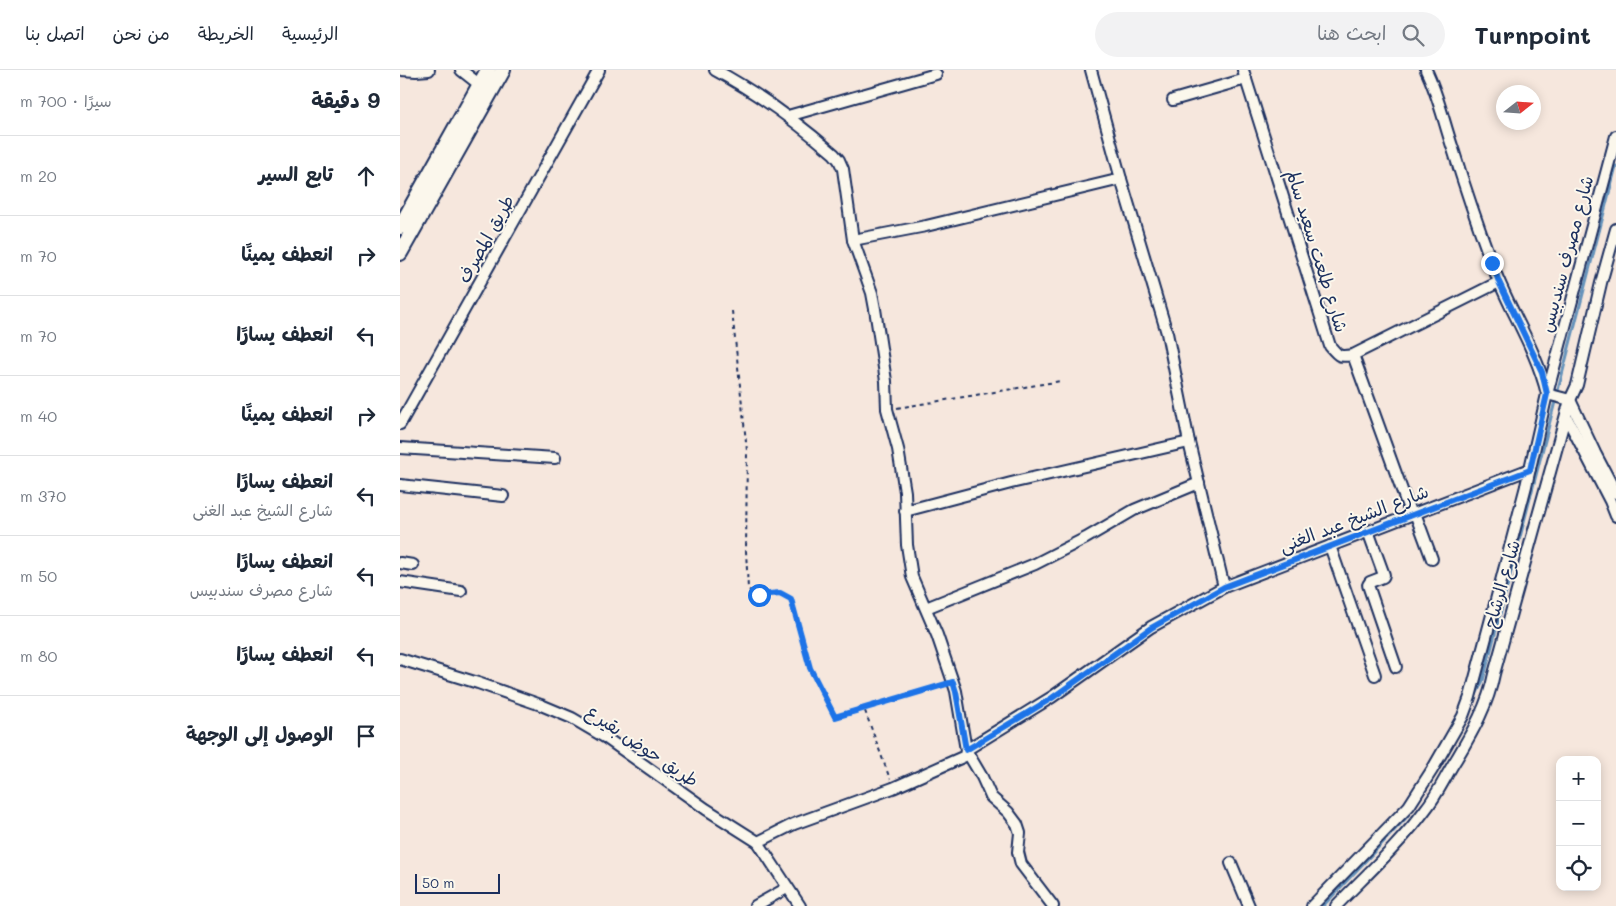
<!DOCTYPE html>
<html lang="ar">
<meta charset="utf-8">
<style>
body{margin:0;font-family:Mali,"Playpen Sans Arabic",sans-serif;background:#f2f2f3;color:#1f2937;direction:rtl}
.controls{position:absolute;right:15px;bottom:15px;display:grid;overflow:hidden;border-radius:10px;box-shadow:0 2px 12px #0003}
.controls button{width:45px;height:45px;display:grid;place-items:center;padding:0;border:0;border-bottom:1px solid #e0e1e3;background:#fff;color:#1f2937;font:25px sans-serif}
.compass{position:absolute;left:1096px;top:15px;width:45px;height:45px;border-radius:50%;background:#fff;box-shadow:0 2px 12px #0003;rotate:73deg}
.scale{position:absolute;left:15px;bottom:12px;width:85px;box-sizing:border-box;padding-left:5px;border:2px solid #1b2f5e;border-top:0;font-size:14px;line-height:18px;white-space:nowrap;color:#1b2f5e;-webkit-text-stroke:4px #fbf7ec;paint-order:stroke}
.stop{position:absolute;width:15px;height:15px;margin:-11px;border:4px solid #1a73e8;border-radius:50%;background:#fff}
.stop.end{background:#1a73e8;border-color:#fff;box-shadow:0 1px 5px #0008}
.list{margin:0;padding:0;list-style:none}
h2{display:flex;justify-content:space-between;align-items:center;height:65px;margin:0;padding:0 20px;font-size:21px}
h2 small{font-size:16px;font-weight:400;color:#747a83}
.list li{display:grid;grid-template-columns:32px 1fr auto;gap:15px;align-items:center;box-sizing:border-box;height:80px;padding:0 20px;border-top:1px solid #e0e1e3}
.list b{display:block;font-size:19px;white-space:nowrap}
.list p{margin:0;font-size:16px;white-space:nowrap;color:#747a83}
.list em{font-size:16px;font-style:normal;color:#747a83}
.icon{flex:none;width:28px;height:28px;fill:none;stroke:currentColor;stroke-width:2;stroke-linecap:round;stroke-linejoin:round}
.map{position:relative;flex:none;width:1216px;height:836px;overflow:hidden;direction:ltr}
header{display:flex;align-items:center;gap:30px;box-sizing:border-box;height:70px;padding:0 25px;background:#fff;border-bottom:1px solid #e0e1e3}
header strong{font-size:24px}
nav{display:flex;gap:28px;margin-inline-start:auto;font-size:18px}
.search{width:350px;height:45px;background:#f2f2f3;display:flex;align-items:center;gap:12px;box-sizing:border-box;padding:0 18px;border-radius:28px;color:#747a83;font-size:19px}
main{display:flex}
aside{flex:1;background:#fff}
.map>svg:first-child{display:block}
.lines{fill:none;stroke-linecap:round;stroke-linejoin:round}
.stream{stroke:#6693bb;stroke-width:3}
.minor-casing{stroke:#1b2f5e;stroke-width:14}
.secondary-casing{stroke:#1b2f5e;stroke-width:18}
.path{stroke:#1b2f5e;stroke-width:2;stroke-dasharray:4 4;stroke-linecap:butt}
.minor{stroke:#fbf7ec;stroke-width:10}
.secondary{stroke:#fbf7ec;stroke-width:14}
.route{stroke:#1a73e8;stroke-width:6}
.labels{text-anchor:middle;stroke-width:4;stroke-linejoin:round;paint-order:stroke}
.street-label{font-size:18px;fill:#1b2f5e;stroke:#fbf7ec}
</style>
<header>
<strong>Turnpoint</strong>
<div class="search"><svg class="icon" aria-label="search" viewBox="0 0 24 24"><circle cx="10" cy="10" r="6"/><path d="M15 15l6 6"/></svg>ابحث هنا</div>
<nav><a>الرئيسية</a><a>الخريطة</a><a>من نحن</a><a>اتصل بنا</a></nav>
</header>
<main>
<div class="map">
<svg width="1216" height="836" viewBox="0 0 1216 836">
<rect width="100%" height="100%" fill="#f6e7dd"/>
<filter id="ink" filterUnits="userSpaceOnUse"><feTurbulence type="fractalNoise" baseFrequency=".02" numOctaves="2"/><feDisplacementMap in="SourceGraphic" scale="10" xChannelSelector="R" yChannelSelector="G"/><feConvolveMatrix kernelMatrix="1 2 1 2 8 2 1 2 1" color-interpolation-filters="sRGB"/></filter>
<g filter="url(#ink)">
<g class="lines">
<g class="stream">
<path d="M1075 627 1083 610 1216 96"/>
<path d="M1028 715 1042 693"/>
<path d="M923 836 1006 748 1012 739"/>
</g>
<defs>
<g id="minor">
<path d="M1 0 16 1 29 0"/>
<path d="M61 0 80 15"/>
<path d="M315 0C358 23 397 52 434 84L439 90 443 99 453 170 472 223 475 239 486 311 487 339 498 379 505 422 507 475 512 507 537 565 556 621 566 680 582 707 591 727 608 742 617 754 620 763 618 782 621 794 653 836"/>
<path d="M691 0 721 109 767 263 789 372 824 517"/>
<path d="M843 0 930 276C939 287 939 287 953 285L1099 212"/>
<path d="M1026 0C1038 24 1044 53 1053 79 1065 118 1078 156 1092 194 1108 238 1136 278 1147 324L1170 330 1195 383 1216 423"/>
<path d="M773 30 846 9"/>
<path d="M388 46 536 4"/>
<path d="M453 170 526 156 721 109"/>
<path d="M953 285 1011 445"/>
<path d="M1166 346 1210 431 1216 446"/>
<path d="M0 354 199 0"/>
<path d="M0 378 155 388"/>
<path d="M0 415 103 426"/>
<path d="M505 441 611 413 789 372"/>
<path d="M1015 443 1032 489"/>
<path d="M968 461 984 505 983 507 970 512 968 515 996 597"/>
<path d="M930 476 975 605"/>
<path d="M0 493 13 495"/>
<path d="M0 512 61 521"/>
<path d="M526 538 635 494 686 468 734 440 799 413"/>
<path d="M0 589 78 613 141 635 172 648 206 668 306 739 358 772 400 836"/>
<path d="M566 680 652 627 751 557 824 517 1130 399"/>
<path d="M358 772 394 754 493 718 565 686 566 680"/>
<path d="M831 793 849 836"/>
<path d="M355 836 387 818"/>
<path d="M912 836 1009 736 1032 700 1063 646 1070 627 1100 515 1126 416 1147 324 1216 66"/>
<path d="M936 836C965 806 1000 774 1025 740 1038 724 1046 705 1057 688 1073 661 1088 635 1094 604L1170 330 1177 315 1201 213 1216 159"/>
</g>
<g id="secondary">
<path d="M0 157 88 0"/>
<path d="M0 183 103 0"/>
</g>
</defs>
<use href="#minor" class="minor-casing"/>
<use href="#secondary" class="secondary-casing"/>
<g class="path">
<path d="M332 241 347 381 346 481 348 519C361 530 377 518 391 529L410 598 435 647 544 615"/>
<path d="M497 338 661 311"/>
<path d="M465 641 490 709"/>
</g>
<use href="#minor" class="minor"/>
<use href="#secondary" class="secondary"/>
</g>
</g>
<g class="lines" filter="url(#ink)">
<path class="route" d="M359 525 380 523 391 529 410 598 435 647 553 612 556 622 566 680 652 628 751 558 824 517 1130 400 1147 324 1142 302 1099 212 1092 193"/>
</g>
<g class="labels">
<g class="street-label">
<text transform="translate(86 169) rotate(-61)" y="6">طريق المصرف</text>
<text transform="translate(917 181) rotate(73)" y="6">شارع طلعت سعيد سالم</text>
<text transform="translate(1167 184) rotate(-75)" y="6">شارع مصرف سندبيس</text>
<text transform="translate(954 449) rotate(-21)" y="6">شارع الشيخ عبد الغنى</text>
<text transform="translate(1102 514) rotate(-74)" y="6">شارع الرشاح</text>
<text transform="translate(242 676) rotate(34)" y="6">طريق حوض بقيرع</text>
</g>
</g>
</svg>
<div class="controls">
<button>+</button>
<button>−</button>
<button><svg class="icon" aria-label="locate" viewBox="0 0 24 24"><circle cx="12" cy="12" r="6"/><path d="M12 2v4M12 18v4M2 12h4M18 12h4"/></svg></button>
</div>
<svg class="compass" viewBox="-18 -18 36 36"><path d="M0-13l5 13h-10z" fill="#e53935"/><path d="M0 13l5-13h-10z" fill="#747a83"/></svg>
<div class="scale">50 m</div>
<div class="stop" style="left:359px;top:525px"></div>
<div class="stop end" style="left:1092px;top:193px"></div>
</div>
<aside>
<h2>9 دقيقة<small>سيرًا · 700 m</small></h2>
<ul class="list">
<li><svg class="icon" aria-label="ahead" viewBox="0 0 24 24"><path d="M12 20V5M6 11l6-6 6 6"/></svg><div><b>تابع السير</b></div><em>20 m</em></li>
<li><svg class="icon" aria-label="right" viewBox="0 0 24 24"><path d="M7 20v-9h11M14 6l5 5-5 5"/></svg><div><b>انعطف يمينًا</b></div><em>70 m</em></li>
<li><svg class="icon" aria-label="left" viewBox="0 0 24 24"><path d="M17 20v-9H6M10 6l-5 5 5 5"/></svg><div><b>انعطف يسارًا</b></div><em>70 m</em></li>
<li><svg class="icon" aria-label="right" viewBox="0 0 24 24"><path d="M7 20v-9h11M14 6l5 5-5 5"/></svg><div><b>انعطف يمينًا</b></div><em>40 m</em></li>
<li><svg class="icon" aria-label="left" viewBox="0 0 24 24"><path d="M17 20v-9H6M10 6l-5 5 5 5"/></svg><div><b>انعطف يسارًا</b><p>شارع الشيخ عبد الغنى</p></div><em>370 m</em></li>
<li><svg class="icon" aria-label="left" viewBox="0 0 24 24"><path d="M17 20v-9H6M10 6l-5 5 5 5"/></svg><div><b>انعطف يسارًا</b><p>شارع مصرف سندبيس</p></div><em>50 m</em></li>
<li><svg class="icon" aria-label="left" viewBox="0 0 24 24"><path d="M17 20v-9H6M10 6l-5 5 5 5"/></svg><div><b>انعطف يسارًا</b></div><em>80 m</em></li>
<li><svg class="icon" aria-label="arrive" viewBox="0 0 24 24"><path d="M6 21V4h12l-3 4 3 4H6"/></svg><div><b>الوصول إلى الوجهة</b></div></li>
</ul>
</aside>
</main>
